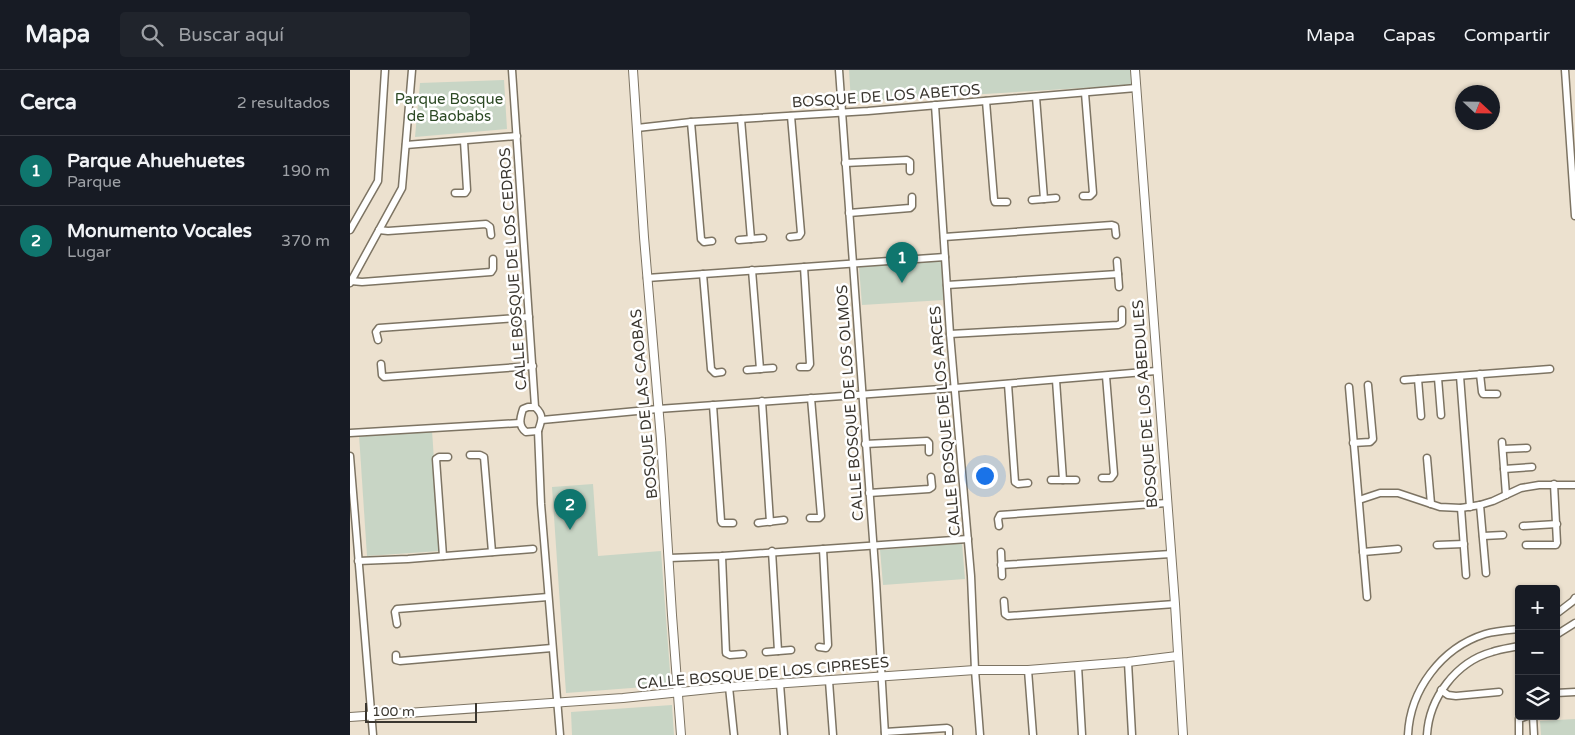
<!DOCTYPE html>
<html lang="es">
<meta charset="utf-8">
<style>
body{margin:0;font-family:"Varela Round",sans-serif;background:#20242c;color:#f1f3f6}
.controls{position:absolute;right:15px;bottom:15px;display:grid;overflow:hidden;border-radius:5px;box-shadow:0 1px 4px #0004}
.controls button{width:45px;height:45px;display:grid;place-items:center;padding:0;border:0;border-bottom:1px solid #363941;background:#171b24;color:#f1f3f6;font:25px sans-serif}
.compass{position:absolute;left:1105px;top:15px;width:45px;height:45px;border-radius:50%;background:#171b24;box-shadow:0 1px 4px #0004;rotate:112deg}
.scale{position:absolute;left:15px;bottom:12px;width:112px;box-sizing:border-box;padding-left:5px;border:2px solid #3a362f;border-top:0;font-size:14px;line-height:18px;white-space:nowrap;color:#3a362f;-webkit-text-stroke:4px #fff;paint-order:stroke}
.you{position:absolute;left:634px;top:405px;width:18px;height:18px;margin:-12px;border:4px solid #fff;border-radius:50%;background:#1a73e8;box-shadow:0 0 0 8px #1a73e833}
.badge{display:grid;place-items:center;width:32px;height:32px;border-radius:50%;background:#0f766e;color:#fff;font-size:16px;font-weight:700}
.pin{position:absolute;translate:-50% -41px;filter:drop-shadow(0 1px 2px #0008)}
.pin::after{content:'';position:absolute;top:26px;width:18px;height:15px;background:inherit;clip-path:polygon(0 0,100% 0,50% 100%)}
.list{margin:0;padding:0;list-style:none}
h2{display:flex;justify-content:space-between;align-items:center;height:65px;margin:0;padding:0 20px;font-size:21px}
h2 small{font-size:16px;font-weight:400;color:#9ea1a6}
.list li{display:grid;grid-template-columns:32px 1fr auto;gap:15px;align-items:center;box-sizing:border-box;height:70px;padding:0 20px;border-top:1px solid #363941}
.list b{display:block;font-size:19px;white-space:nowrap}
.list p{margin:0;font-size:16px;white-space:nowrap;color:#9ea1a6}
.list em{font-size:16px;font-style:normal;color:#9ea1a6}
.icon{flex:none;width:28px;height:28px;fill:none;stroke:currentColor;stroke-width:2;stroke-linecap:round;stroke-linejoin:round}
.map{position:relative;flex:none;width:1225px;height:665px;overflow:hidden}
header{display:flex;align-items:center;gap:30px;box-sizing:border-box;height:70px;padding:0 25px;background:#171b24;border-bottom:1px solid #363941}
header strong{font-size:24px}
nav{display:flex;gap:28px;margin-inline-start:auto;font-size:18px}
.search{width:350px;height:45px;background:#20242c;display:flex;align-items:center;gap:12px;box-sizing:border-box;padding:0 18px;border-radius:5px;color:#9ea1a6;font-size:19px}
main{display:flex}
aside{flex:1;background:#171b24}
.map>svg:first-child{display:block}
.green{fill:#c8d5c5}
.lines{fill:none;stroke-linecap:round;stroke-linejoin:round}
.minor-casing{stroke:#7d7463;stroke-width:9}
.tertiary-casing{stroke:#7d7463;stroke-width:10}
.minor{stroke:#fff;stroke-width:6}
.tertiary{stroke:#fff;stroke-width:8}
.labels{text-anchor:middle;stroke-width:5;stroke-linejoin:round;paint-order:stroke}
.street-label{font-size:15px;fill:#3a362f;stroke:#fff}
.park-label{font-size:15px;fill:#2c4924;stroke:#fff}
</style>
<header>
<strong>Mapa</strong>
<div class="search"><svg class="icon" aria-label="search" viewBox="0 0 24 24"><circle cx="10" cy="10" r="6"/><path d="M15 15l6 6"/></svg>Buscar aquí</div>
<nav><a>Mapa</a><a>Capas</a><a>Compartir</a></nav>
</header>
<main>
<aside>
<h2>Cerca<small>2 resultados</small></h2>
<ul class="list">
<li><span class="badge">1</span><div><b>Parque Ahuehuetes</b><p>Parque</p></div><em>190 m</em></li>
<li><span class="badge">2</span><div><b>Monumento Vocales</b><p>Lugar</p></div><em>370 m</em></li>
</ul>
</aside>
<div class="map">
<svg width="1225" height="665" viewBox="0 0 1225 665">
<rect width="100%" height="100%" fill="#ece1cf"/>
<g class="green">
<path d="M499 0H782V15L501 32Z"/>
<path d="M154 10 157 59 65 67 70 13Z"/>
<path d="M592 191 594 230 512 235 509 197Z"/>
<path d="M82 360 90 481 17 486 9 365Z"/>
<path d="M243 414 248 486 311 481 321 615 216 623 202 417Z"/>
<path d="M612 473 615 509 533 515 530 480Z"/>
<path d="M322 635 324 665H222L221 642Z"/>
<path d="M1225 649V665H1191L1190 651Z"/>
</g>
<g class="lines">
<defs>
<g id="minor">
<path d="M162 0 185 337"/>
<path d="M489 0 526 511 535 665"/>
<path d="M1215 0 1225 146"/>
<path d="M686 27 694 129"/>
<path d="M636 31 644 129 645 132H657"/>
<path d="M585 35 600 264 621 506 625 600 630 665"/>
<path d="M391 49 401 169"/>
<path d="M341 52 351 169 354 172 362 171"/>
<path d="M287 58 341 52 518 41 786 18"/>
<path d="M56 75 167 66"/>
<path d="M495 93 557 90 560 92V101"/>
<path d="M105 123H115L117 120 114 71"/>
<path d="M733 126H740L743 123 735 23"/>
<path d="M682 130 706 128"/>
<path d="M499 143 560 138 562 136V127"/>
<path d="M0 160 28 111 35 0"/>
<path d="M29 160 38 161 136 154 140 157 141 165"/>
<path d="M440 167 449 166 451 163 441 46"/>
<path d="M594 167 762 155 765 156 766 165"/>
<path d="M389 170 413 168"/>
<path d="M767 191 769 217"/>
<path d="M402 200 410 299"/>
<path d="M353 204 361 299 365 303 372 302"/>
<path d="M297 208 595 187"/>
<path d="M1 211 12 212 141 202 143 199V189"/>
<path d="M0 213 52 118 62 0"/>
<path d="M597 215 768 204"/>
<path d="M600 264 768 255 772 253V240"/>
<path d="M28 270 26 262 29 258 179 247"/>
<path d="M31 294 32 305 34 307 183 296"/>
<path d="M450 297H458L460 294 454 197"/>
<path d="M397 300 423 298"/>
<path d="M1130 304 1132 322 1133 324H1147"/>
<path d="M1110 306 1120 437"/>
<path d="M1088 308 1091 345"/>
<path d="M1068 309 1071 346"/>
<path d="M706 310 713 410"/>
<path d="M1054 310 1200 299"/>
<path d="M658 314 665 412 668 414 678 413"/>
<path d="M999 317 1017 527"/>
<path d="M412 331 420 452"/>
<path d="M363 335 371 451 372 453H383"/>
<path d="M178 337H185C194 345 192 350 188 361L176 362C168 356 170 348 173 339Z"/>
<path d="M192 350 308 339 605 318 806 301"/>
<path d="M188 361 191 434 210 665"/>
<path d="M0 363 170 353"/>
<path d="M1152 372 1156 425"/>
<path d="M1003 373 1020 372 1023 369 1018 315"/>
<path d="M515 374 577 371 579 373V382"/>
<path d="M1153 379 1177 378"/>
<path d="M120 385H130L134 387 142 482"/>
<path d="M0 386 23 665"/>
<path d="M1077 388 1081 434"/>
<path d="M1154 399 1182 397"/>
<path d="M752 408H761L764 404 756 306"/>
<path d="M701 410H726"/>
<path d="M519 423 579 419 582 417 581 407"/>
<path d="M1009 430 1030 423H1048L1090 437 1111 438 1130 435 1143 431 1171 418 1189 415H1225"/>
<path d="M1130 435 1136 503"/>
<path d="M1111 438 1116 505"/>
<path d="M460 448H469L471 446 461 328"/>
<path d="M408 453 434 450"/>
<path d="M649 456 648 449 650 445 817 433"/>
<path d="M1173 456 1207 454"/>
<path d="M1133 466 1153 465"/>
<path d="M1087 475 1114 474"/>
<path d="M1176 475H1206L1207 473 1204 414"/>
<path d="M422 481 428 581"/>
<path d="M651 482 652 506"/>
<path d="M1013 482 1048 479"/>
<path d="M93 486 86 389 89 387H98"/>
<path d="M372 486 376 583 380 585 393 584"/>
<path d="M319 488 372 486 618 469"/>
<path d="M8 491 58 489 183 479"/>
<path d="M651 495 821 484"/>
<path d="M654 531 655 544 658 546 825 534"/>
<path d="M1206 544 1223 531 1225 528"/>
<path d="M47 554 45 542 47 539 198 527"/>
<path d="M1206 565 1225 553"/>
<path d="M469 577 476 578 478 575 473 479"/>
<path d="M416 582 441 580"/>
<path d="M46 585V590L50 591 202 578"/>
<path d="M778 592 782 665"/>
<path d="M728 596 732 665"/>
<path d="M678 600 683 665"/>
<path d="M479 611 483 665"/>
<path d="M430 614 434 665"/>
<path d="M379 617 384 665"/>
<path d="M1091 620 1098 625 1106 626 1149 622"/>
<path d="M1206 623 1225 622"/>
<path d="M1183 646 1184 665"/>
<path d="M535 662 597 658 599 659V665"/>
<path d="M1058 665C1060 620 1091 578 1135 564 1145 561 1158 560 1169 559"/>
<path d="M1077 665C1079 628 1106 592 1142 582 1151 579 1160 578 1169 576"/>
<path d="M1169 665V649L1177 646"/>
</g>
<g id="tertiary">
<path d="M283 0 294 167 311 369 322 545 331 665"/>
<path d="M785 0 825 534 833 665"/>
<path d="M0 647 273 628 379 617 625 600H678L778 592 827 586"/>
</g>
</defs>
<use href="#minor" class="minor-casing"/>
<use href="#tertiary" class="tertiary-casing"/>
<use href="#minor" class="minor"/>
<use href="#tertiary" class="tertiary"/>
</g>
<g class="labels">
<g class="street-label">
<text transform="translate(536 26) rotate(-4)" y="5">BOSQUE DE LOS ABETOS</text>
<text transform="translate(163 199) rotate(-94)" y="5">CALLE BOSQUE DE LOS CEDROS</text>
<text transform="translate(500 333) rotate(-94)" y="5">CALLE BOSQUE DE LOS OLMOS</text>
<text transform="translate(294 334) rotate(-95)" y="5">BOSQUE DE LAS CAOBAS</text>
<text transform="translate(795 334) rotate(-94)" y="5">BOSQUE DE LOS ABEDULES</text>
<text transform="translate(595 351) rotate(-95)" y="5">CALLE BOSQUE DE LOS ARCES</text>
<text transform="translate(413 603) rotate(-5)" y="5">CALLE BOSQUE DE LOS CIPRESES</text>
</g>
<g class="park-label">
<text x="99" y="34">Parque Bosque<tspan x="99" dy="17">de Baobabs</tspan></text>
</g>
</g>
</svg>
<div class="controls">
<button>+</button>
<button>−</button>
<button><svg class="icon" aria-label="layers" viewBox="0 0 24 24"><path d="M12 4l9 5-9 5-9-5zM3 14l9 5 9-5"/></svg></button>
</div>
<svg class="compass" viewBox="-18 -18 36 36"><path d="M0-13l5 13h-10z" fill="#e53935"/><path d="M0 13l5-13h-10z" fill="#9ea1a6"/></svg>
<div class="scale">100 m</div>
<div class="you"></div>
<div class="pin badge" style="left:552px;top:213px">1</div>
<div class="pin badge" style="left:220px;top:460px">2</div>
</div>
</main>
